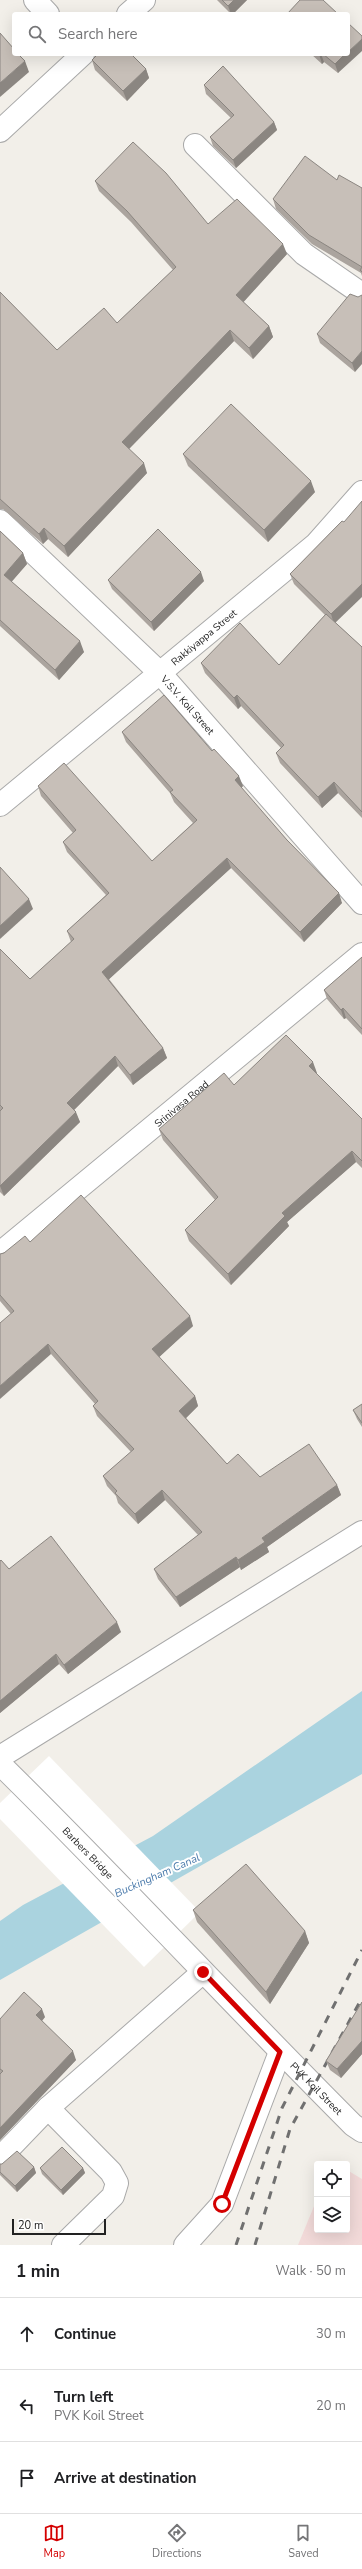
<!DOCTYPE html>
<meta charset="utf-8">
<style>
body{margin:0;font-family:"Nunito Sans",sans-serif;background:#f2f2f2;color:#202124}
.controls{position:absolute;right:12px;bottom:12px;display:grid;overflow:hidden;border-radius:4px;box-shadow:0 4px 16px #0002}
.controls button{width:36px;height:36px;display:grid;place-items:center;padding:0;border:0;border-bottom:1px solid #e0e0e0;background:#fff;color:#202124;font:20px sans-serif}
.scale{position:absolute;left:12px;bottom:10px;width:94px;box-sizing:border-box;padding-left:4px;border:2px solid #222;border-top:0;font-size:11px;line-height:14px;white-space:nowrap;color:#222;-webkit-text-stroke:3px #fff;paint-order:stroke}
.stop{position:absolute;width:12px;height:12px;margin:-9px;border:3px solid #d40000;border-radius:50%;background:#fff}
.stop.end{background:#d40000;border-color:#fff;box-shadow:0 1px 4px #0008}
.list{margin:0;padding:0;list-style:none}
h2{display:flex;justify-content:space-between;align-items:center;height:52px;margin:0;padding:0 16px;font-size:17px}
h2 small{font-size:13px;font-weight:400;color:#757577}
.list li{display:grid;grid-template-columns:26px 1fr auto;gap:12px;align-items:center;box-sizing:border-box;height:72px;padding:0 16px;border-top:1px solid #e0e0e0}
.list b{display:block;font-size:15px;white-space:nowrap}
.list p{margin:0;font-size:13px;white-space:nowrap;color:#757577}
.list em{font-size:13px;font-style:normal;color:#757577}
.icon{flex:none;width:22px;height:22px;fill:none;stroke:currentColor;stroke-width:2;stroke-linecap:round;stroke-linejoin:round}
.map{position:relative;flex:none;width:362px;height:2245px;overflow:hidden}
.search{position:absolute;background:#fff;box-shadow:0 4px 16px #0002;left:12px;right:12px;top:12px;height:44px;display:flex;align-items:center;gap:10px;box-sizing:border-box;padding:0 14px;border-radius:4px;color:#757577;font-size:15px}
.sheet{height:268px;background:#fff}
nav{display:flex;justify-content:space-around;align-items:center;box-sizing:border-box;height:56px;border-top:1px solid #e0e0e0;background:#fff;font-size:11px;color:#757577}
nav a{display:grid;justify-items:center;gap:2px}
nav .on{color:#d40000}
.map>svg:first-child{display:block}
.commercial{fill:#f2dad9}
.water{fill:#aad3df}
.pier{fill:#fff}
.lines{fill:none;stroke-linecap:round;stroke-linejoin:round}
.minor-casing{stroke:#a9a9a9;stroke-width:24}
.minor{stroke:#fff;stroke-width:22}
.rail{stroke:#707070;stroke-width:3;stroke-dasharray:8 8;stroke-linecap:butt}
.wall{fill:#aba49e}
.shaded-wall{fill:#8b8681}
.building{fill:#c7bfb8;stroke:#8b8681}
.route{stroke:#d40000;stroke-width:5}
.labels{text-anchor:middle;stroke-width:4;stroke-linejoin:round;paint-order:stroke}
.street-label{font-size:10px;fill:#222;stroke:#fff}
.water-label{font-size:11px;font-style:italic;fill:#4a7aab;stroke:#fff}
</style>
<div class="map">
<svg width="362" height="2245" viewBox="0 0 362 2245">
<rect width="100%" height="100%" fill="#f2efe9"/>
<path class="commercial" d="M347 2170 362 2179V2245H298L317 2199V2230H347Z"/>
<path class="water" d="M362 1691V1774L0 1980V1921L23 1905 153 1836Z"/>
<path class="pier" d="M49 1756 200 1912 144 1967 0 1819V1803Z"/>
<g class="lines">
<defs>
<g id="minor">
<path d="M35 0 48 14"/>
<path d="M128 14 144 0"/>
<path d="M0 131 83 54"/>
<path d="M195 145 304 254 362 294"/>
<path id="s1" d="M0 521 160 673 362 903"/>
<path id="s2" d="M0 805 316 544 362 492"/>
<path id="s3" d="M0 1253 362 954"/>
<path d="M0 1757 362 1532"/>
<path id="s4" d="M0 1764C120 1882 234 2006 353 2125L362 2131"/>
<path d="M48 2108 111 2172 117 2183 113 2196 63 2245"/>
<path d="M0 2158 48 2108 203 1972"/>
<path d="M185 2245 222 2204 280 2052"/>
</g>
</defs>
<use href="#minor" class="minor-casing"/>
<use href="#minor" class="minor"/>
<g class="rail">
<path d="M236 2245 282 2108 362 1950"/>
<path d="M255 2245 290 2129 362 1998"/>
</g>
</g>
<g class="wall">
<path d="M217 0H247L233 14H231Z"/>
<path d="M311 54H348L338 73 324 62 322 64Z"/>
<path d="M92 60 146 69 149 78 127 101 95 70Z"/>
<path d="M204 85 274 122 277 130 236 168 213 146 210 137 231 118 206 94Z"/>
<path d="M337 180 362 188V276L361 273 312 244 276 209 273 199Z"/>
<path d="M95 181 287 254 243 302 269 326 273 337 253 359 234 341 129 449 147 473 68 557 48 539 43 544 3 509H0V292L57 350 117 323 173 270 131 222 99 191Z"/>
<path d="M358 297 355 372 320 343 317 334Z"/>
<path d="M183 454 315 492 268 542 188 466Z"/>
<path d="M342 521 336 623 362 647V818L338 793 322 808 280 763 276 753 281 748 241 706 238 709 205 673 201 663 279 665 325 615 294 584 290 574Z"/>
<path d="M0 531 23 553 27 564 11 582 84 652 59 680 0 626Z"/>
<path d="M108 580 204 581 154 631 112 589Z"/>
<path d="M122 732 243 786 241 788 342 903 304 942 231 868 109 979 163 1048 167 1058 133 1085 118 1066 74 1110 80 1122 4 1196 0 1192V949L30 979 71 942 67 931 106 895 67 852 63 842 73 833 41 796 38 786 152 861 193 823 174 802 170 793 126 742Z"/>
<path d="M362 957V1035L346 1018 344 1019 327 999 324 990Z"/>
<path d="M316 1073 362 1119V1168L356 1162 287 1222 289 1226 231 1285 189 1241 185 1230 215 1200 163 1140 159 1129 234 1085 317 1073Z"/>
<path d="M30 1242 193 1326 159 1357 195 1396 198 1406 186 1418 227 1464 260 1477 337 1485 341 1495 267 1547 269 1552 241 1570 240 1567 180 1607 158 1579 154 1569 198 1535 165 1500 138 1524 118 1503 116 1496 107 1486 103 1476 131 1452 97 1416 93 1406 95 1404 51 1354 11 1314 0 1301V1254Z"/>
<path d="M362 1404V1427L357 1419 353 1410Z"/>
<path d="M0 1561 9 1569 121 1632 68 1674 59 1664 0 1713Z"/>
<path d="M193 1910 305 1931 309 1943 270 2004 197 1922Z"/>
<path d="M362 2002V2054L341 2078 330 2070 326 2061Z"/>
<path d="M45 2017 42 2021 76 2060 0 2140V2019Z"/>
<path d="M0 2164 34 2167 36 2173 17 2192 0 2175Z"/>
<path d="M40 2168H83L85 2173 63 2195 42 2174Z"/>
</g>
<g class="shaded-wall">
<path d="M234 0H247L233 14H231L228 6Z"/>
<path d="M362 39V51L338 73 335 64 345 54H348V52Z"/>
<path d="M319 54H321L324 62 322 64Z"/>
<path d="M25 61 29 72 0 97V83Z"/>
<path d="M146 69 149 78 127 101 123 91Z"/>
<path d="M274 122 277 130 236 168 233 160Z"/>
<path d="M283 244 287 254 240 306 236 295Z"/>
<path d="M269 326 273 337 253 359 249 348Z"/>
<path d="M230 330 234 341 126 452 122 442Z"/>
<path d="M362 351V364L355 372 352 363Z"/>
<path d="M144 463 147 473 68 557 64 546Z"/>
<path d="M311 481 315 492 268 542 264 530Z"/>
<path d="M44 528 48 539 43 544 39 534Z"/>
<path d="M23 553 27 564 8 586 4 575Z"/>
<path d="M201 572 204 581 154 631 151 622Z"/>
<path d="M362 584V597L334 624 331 614Z"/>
<path d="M80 641 84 652 59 680 55 670Z"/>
<path d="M237 695 241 706 238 709 234 698Z"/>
<path d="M239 776 243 786 239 790 235 780Z"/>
<path d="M334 782 338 793 322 808 318 797Z"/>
<path d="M227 858 231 868 106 982 102 972Z"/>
<path d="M339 893 342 903 304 942 300 932Z"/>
<path d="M29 899 33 909 0 939V926Z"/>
<path d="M343 1008 346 1018 344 1019 341 1010Z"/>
<path d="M163 1048 167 1058 133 1085 130 1075Z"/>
<path d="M115 1056 118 1066 71 1113 67 1103Z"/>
<path d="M313 1062 317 1073 313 1077 309 1066Z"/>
<path d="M76 1112 80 1122 4 1196 0 1186Z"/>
<path d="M352 1151 356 1162 287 1222 289 1226 231 1285 228 1274 282 1213Z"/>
<path d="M190 1316 193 1326 156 1360 152 1349Z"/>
<path d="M48 1344 51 1354 0 1399V1386Z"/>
<path d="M195 1396 198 1406 183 1421 179 1411Z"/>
<path d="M337 1485 341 1495 267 1547 269 1552 241 1570 238 1560 262 1538Z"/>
<path d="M162 1490 165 1500 138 1524 135 1514Z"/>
<path d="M236 1557 240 1567 180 1607 176 1597Z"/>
<path d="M117 1622 121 1632 68 1674 64 1665Z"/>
<path d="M56 1654 59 1664 0 1713V1701Z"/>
<path d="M305 1931 309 1943 270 2004 266 1992Z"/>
<path d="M42 2009 45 2017 39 2024 36 2015Z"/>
<path d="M362 2041V2054L341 2078 337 2069Z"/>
<path d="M73 2051 76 2060 0 2140V2128Z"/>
<path d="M34 2167 36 2173 17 2192 15 2186Z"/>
<path d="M83 2168 85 2173 63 2195 61 2190Z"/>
</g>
<g class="building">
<path d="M222 0H234L228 6Z"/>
<path d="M300 0H323L338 14H287Z"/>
<path d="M348 23 362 36V39L348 52Z"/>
<path d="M0 33 14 49V54H18L25 61 0 83Z"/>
<path d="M98 54H131L146 69 123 91 92 60Z"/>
<path d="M323 54H345L335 64Z"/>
<path d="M223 66 274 122 233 160 210 137 234 115 204 85Z"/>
<path d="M133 142 166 173 208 224 237 199 283 244 236 295 269 326 249 348 230 330 122 442 144 463 64 546 44 528 39 534 0 499V292L57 350 104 308 117 323 176 267 127 211 95 181Z"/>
<path d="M305 156 337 180 339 175 362 188V267L309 235 273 199Z"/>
<path d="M362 267V272L360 270Z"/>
<path d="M350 294 358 297 362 295V351L352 363 317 334Z"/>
<path d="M231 404 311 481 264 530 183 454Z"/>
<path d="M362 501V584L331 614 290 574 342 521 344 522Z"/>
<path d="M158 529 201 572 151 622 108 580Z"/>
<path d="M0 531 23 553 4 575 80 641 55 670 0 620Z"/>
<path d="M326 614 362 647V812L334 782 318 797 276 753 284 745 237 695 234 698 201 663 240 623 279 665Z"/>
<path d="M164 695 212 751 214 749 239 776 235 780 287 840 339 893 300 932 227 858 102 972 163 1048 130 1075 115 1056 67 1103 76 1112 0 1186V1111L3 1108 0 1105V949L30 979 74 939 67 931 109 893 63 842 76 830 38 786 64 763 152 861 197 820 170 792 173 790 122 732Z"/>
<path d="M0 867 29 899 0 926Z"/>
<path d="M362 957V1029L343 1008 341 1010 324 990Z"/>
<path d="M286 1035 313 1062 309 1066 362 1119V1161L352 1151 282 1213 285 1216 228 1274 185 1230 218 1197 159 1129 224 1073 234 1085Z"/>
<path d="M81 1195 190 1316 152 1349 195 1396 179 1411 227 1464 238 1454 260 1477 309 1444 337 1485 262 1538 265 1542 238 1560 236 1557 176 1597 154 1569 202 1532 162 1490 135 1514 115 1493 117 1491 103 1476 134 1449 93 1406 98 1401 48 1344 0 1386V1323L14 1311 0 1295V1254L4 1253 25 1236 30 1242Z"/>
<path d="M362 1404V1423L353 1410Z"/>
<path d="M51 1536 117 1622 64 1665 56 1654 0 1701V1561L1 1560 9 1569Z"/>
<path d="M246 1864 305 1931 266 1992 193 1910Z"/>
<path d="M24 1992 42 2009 36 2015 73 2051 0 2128V2074L3 2071 0 2069V2019Z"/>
<path d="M362 2002V2041L337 2069 326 2061Z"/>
<path d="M62 2147 83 2168 61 2190 40 2168Z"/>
<path d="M17 2151 34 2167 15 2186 0 2172V2164H2Z"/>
</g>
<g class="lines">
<path class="route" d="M203 1972 280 2052 222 2204"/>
</g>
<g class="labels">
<g class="street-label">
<text dy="4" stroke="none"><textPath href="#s2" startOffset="264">Rakkiyappa Street</textPath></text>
<text dy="4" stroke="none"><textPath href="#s1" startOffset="263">V.S.V. Koil Street</textPath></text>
<text dy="4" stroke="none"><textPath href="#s3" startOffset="235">Srinivasa Road</textPath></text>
<text dy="4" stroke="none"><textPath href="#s4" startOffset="125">Barbers Bridge</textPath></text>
<text dy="4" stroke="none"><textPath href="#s4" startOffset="453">PVK Koil Street</textPath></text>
</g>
<g class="water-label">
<text transform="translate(157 1875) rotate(-24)" y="4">Buckingham Canal</text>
</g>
</g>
</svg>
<div class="controls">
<button><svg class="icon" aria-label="locate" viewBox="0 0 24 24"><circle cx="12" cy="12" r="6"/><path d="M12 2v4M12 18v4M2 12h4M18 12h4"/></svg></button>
<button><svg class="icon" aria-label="layers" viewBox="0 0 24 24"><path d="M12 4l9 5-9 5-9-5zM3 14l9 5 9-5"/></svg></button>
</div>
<div class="scale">20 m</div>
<div class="stop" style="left:222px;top:2204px"></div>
<div class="stop end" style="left:203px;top:1972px"></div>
<div class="search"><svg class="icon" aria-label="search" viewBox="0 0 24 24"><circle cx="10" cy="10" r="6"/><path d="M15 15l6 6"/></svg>Search here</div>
</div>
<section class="sheet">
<h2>1 min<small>Walk · 50 m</small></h2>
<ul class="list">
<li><svg class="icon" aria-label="ahead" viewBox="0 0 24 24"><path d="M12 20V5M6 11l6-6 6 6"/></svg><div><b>Continue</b></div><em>30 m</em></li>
<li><svg class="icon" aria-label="left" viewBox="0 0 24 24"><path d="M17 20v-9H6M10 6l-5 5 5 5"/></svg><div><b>Turn left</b><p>PVK Koil Street</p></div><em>20 m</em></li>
<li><svg class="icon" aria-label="arrive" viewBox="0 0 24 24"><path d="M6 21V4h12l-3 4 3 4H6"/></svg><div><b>Arrive at destination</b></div></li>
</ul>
</section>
<nav>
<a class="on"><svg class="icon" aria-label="map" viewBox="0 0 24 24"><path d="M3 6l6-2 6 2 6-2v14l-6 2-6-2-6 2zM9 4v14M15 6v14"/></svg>Map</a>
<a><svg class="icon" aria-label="directions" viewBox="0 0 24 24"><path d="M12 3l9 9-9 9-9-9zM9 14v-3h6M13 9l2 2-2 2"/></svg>Directions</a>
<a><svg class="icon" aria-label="saved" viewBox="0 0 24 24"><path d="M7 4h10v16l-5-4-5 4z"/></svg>Saved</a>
</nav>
